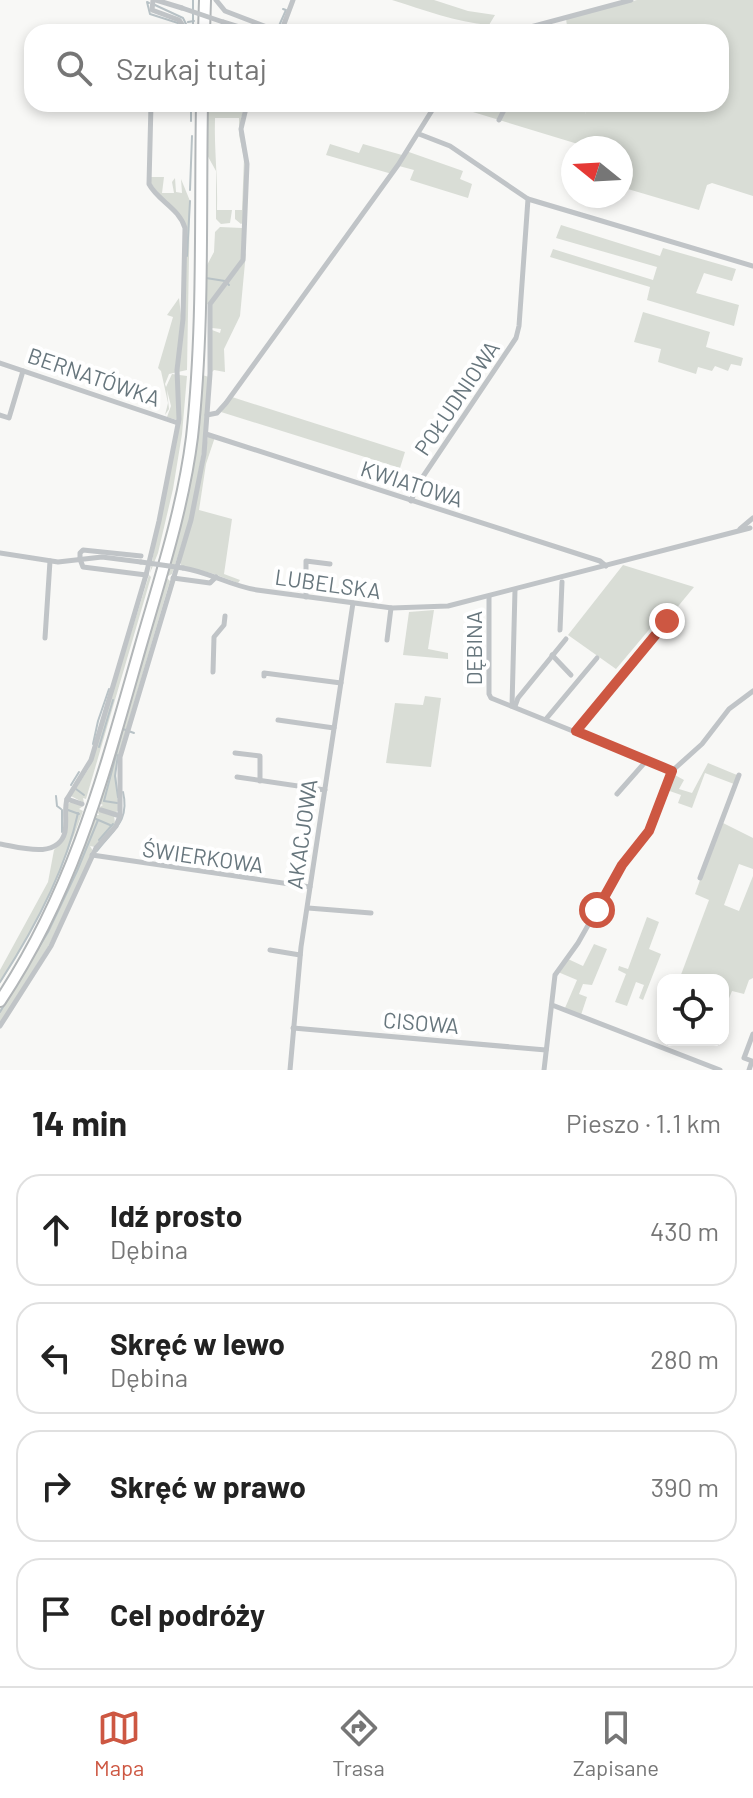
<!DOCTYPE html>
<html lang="pl">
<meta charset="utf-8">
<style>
body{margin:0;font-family:Barlow,sans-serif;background:#f2f2f2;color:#222}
.controls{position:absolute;right:24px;bottom:24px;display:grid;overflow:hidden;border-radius:16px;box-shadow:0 4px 12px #0003}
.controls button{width:72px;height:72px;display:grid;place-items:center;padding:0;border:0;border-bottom:2px solid #e0e0e0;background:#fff;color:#222;font:40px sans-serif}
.compass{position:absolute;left:561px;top:136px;width:72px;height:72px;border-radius:50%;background:#fff;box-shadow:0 4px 12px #0003;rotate:288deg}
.stop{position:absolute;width:24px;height:24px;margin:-18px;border:6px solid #cd5742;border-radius:50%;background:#fff}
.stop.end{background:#cd5742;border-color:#fff;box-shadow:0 2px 8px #0008}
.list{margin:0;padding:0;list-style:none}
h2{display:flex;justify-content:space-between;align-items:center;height:104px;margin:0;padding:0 32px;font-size:34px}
h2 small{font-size:26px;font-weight:400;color:#767676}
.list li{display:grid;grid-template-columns:52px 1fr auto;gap:24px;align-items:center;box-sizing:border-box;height:112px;margin:0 16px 16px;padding:0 16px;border:2px solid #e0e0e0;border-radius:24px}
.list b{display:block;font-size:30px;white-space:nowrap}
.list p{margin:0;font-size:26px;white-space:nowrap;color:#767676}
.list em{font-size:26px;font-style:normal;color:#767676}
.icon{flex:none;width:44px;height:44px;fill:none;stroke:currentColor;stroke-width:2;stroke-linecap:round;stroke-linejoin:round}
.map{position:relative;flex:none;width:753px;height:1070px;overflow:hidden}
.search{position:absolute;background:#fff;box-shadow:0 4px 12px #0003;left:24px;right:24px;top:24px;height:88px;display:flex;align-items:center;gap:20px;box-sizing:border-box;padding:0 28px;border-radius:24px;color:#767676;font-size:30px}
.sheet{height:616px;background:#fff}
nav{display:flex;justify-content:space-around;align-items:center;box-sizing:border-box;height:112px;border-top:2px solid #e0e0e0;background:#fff;font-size:22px;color:#767676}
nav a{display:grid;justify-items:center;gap:4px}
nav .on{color:#cd5742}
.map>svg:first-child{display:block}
.green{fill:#d9ddd6}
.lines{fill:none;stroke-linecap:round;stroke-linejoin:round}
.stream{stroke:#b8c2c6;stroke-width:2}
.highway-casing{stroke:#b2b6b8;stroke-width:14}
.minor{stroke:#c0c4c7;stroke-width:5}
.highway{stroke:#fff;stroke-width:10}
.minor-bridge{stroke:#c0c4c7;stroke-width:5}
.route{stroke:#cd5742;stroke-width:10}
.labels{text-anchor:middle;stroke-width:8;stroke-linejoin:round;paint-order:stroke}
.street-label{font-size:22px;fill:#67767d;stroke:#fff}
</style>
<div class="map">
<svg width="753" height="1070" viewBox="0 0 753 1070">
<rect width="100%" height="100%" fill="#f8f8f6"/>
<g class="green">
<path d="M392 0H434L468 11 495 15 489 25C456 22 424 10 392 0Z"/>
<path d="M637 0H753V196L712 183 707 185 699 210 621 187V148H591L463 109 466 104H583L586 114 585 109 594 104H721V32H568L566 19Z"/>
<path d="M207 104H245L241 119 245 158 244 222 241 224 235 219V210H242L244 158 239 135V118H215C214 149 218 178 217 210H232L230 223 221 224 216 219V171L206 153Z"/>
<path d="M330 144 359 153 363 144 402 155 406 151 463 171 460 179 472 184 468 198 410 180 414 170 399 166 392 174 326 155Z"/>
<path d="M151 177H164L162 193H174L172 182 175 178 176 192 182 193 181 179 190 201 187 370 169 374 165 384 166 387 172 374 187 376 182 434 173 489 158 553 150 573 177 420 167 417 171 406 167 390 169 409 165 415 168 403 161 371 158 368 173 317 167 315 179 298 183 332 185 224 151 184Z"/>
<path d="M561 225 660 256 663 248 736 269 732 281 704 273 696 293 739 305 734 326 647 300 650 287 550 257 553 249 653 280 657 267 556 238Z"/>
<path d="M220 227 242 228V259L209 303 203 307 206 267 214 252 215 232Z"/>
<path d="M246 252 240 316 224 349 225 372 214 370 212 372V330L220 333 221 329 212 328 210 308 214 297 240 268Z"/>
<path d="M643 312 710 332 706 347 743 358 741 366 731 364 728 371 715 366 712 371 698 367 696 374 658 362 661 349 634 342Z"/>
<path d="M199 374 209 377 205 435 191 515 172 574 168 576 166 575Z"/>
<path d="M232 397 405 452 400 468 221 412Z"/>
<path d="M208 437H215L206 464 199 510 232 519 224 574 240 580 238 583 211 573 181 566V563L178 565 193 515Z"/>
<path d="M623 565 694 587 675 610 669 606 616 669 568 635Z"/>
<path d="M149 575 151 577 86 799 83 798 84 803 71 796 89 768Z"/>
<path d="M166 577 170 581 118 757 116 771 119 810 115 813 98 808 103 805 99 803Z"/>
<path d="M434 610 428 649 448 653V659L403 655 409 612Z"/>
<path d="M425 696 441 698 431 767 386 763 395 703 423 705Z"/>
<path d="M708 763 737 775 734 784 705 773 692 808 678 803 681 795 664 789 673 774 684 780 679 789 692 793Z"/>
<path d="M70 802 83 806 79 809 83 811C61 873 35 929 0 984V970L48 882 54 850 62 841 67 806Z"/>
<path d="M97 811 114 816 115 823 95 847 90 846 93 851 49 945 0 1023V1009L41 942 74 875 95 815H99Z"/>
<path d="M721 822 753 838V869L739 864 724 905 739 911 753 876V978L749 980 744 994 732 991 723 1013V980H679L709 900 695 894Z"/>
<path d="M647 917 659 922 649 949 661 954 643 1000 639 998 644 985 636 982 627 1006 615 1002 626 974 618 970 619 966 628 969Z"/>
<path d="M594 944 607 949 592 985 583 984 579 994 587 997 581 1015 565 1008 577 980 558 972 568 959 583 966Z"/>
</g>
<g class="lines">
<g class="stream">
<path d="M149 3 147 2 150 14 178 23"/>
<path d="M155 5 183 18 190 32"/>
<path d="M188 22 194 21"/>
<path d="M210 25 232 32"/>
<path d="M278 28 286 10 283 9"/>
<path d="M193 32V0"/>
<path d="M191 104V121"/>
<path d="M190 190 192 136"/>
<path d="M187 256 190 201"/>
<path d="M206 278 225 281 229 285"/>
<path d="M132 695 159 602"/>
<path d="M123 729 134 733"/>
<path d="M93 744 98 721 109 689"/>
<path d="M99 747 113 700"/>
<path d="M118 755 115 776 118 797"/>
<path d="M71 785 79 772"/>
<path d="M76 789 84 795"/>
<path d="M56 796 57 806 61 809"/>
<path d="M104 801 129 705"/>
<path d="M104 801 117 803"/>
<path d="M62 810V832"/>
<path d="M68 810 79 814"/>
<path d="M96 819 110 825"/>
<path d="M99 840 113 824"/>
<path d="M97 851C113 830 130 821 123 792"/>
<path d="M0 982C33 931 65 873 78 813"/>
<path d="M0 1012 48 932 77 871 98 820"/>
</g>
<defs>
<g id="highway">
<path d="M204 32 205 0"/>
<path d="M0 1001C74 890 104 774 140 648 160 578 183 509 192 437 204 327 200 214 202 104"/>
</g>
</defs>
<use href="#highway" class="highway-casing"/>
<g class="minor">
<path d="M153 0 152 10 179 20 187 32"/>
<path d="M156 0 182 8"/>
<path d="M216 0 225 11 280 32"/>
<path d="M223 22 255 32"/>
<path d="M281 32 293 0"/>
<path d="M512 32 631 0"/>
<path d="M463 109 466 104"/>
<path d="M499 120 507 104"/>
<path d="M528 199 753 266"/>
<path d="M0 363 178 423"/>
<path d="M0 415 9 418 23 371"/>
<path d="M207 415 217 413 226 403 398 165 436 104"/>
<path d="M206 434 600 561 606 566"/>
<path d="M411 501 418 484 516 338 519 326 528 199 450 146 419 134"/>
<path d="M740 529 753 518"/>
<path d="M0 553 58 562 102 557 141 562"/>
<path d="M80 559 83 567 146 575 159 521 179 419 177 370 183 319 185 228C179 208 158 201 149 184L151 104"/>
<path d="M80 559V553L83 550 141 556"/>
<path d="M183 568C209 572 231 586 257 590L392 608 448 606 750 528"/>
<path d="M173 578 210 583 216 577"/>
<path d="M305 579 327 583"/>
<path d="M306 597V561L330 564"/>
<path d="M489 597V694L491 698 672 771"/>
<path d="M560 630 562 582"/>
<path d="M45 638 50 561"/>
<path d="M387 640 391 608"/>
<path d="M552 655 571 675"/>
<path d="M213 672 214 637 224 625 225 616"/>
<path d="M264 676V673L341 683"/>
<path d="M512 706 515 590"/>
<path d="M515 706 518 698 566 639"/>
<path d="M546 719 597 658"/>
<path d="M278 720 334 728"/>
<path d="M576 731 667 621"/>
<path d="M235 753 260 756V781"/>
<path d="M237 777 325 790"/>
<path d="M617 794 647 760"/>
<path d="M67 799 91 760 146 575"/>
<path d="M101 810 120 816"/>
<path d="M0 844C19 847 58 860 65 832 67 821 64 810 67 799L82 804"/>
<path d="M92 855 310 887"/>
<path d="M700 878 739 775"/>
<path d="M308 908 371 913"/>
<path d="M270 950 300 955"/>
<path d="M552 1005 720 1070"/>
<path d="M0 1026 51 946 96 848 116 826 120 816V757L191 520 204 454 210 374V304L243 260 247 164 241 129 247 104"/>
<path d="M293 1028 546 1050"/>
<path d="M290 1070 301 947 353 603"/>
<path d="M544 1070 555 975 578 943 621 867 649 831 672 771 702 744 729 709 753 691"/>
<path d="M749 1070 752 1061 744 1058 753 1034"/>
</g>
<use href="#highway" class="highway"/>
<g class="minor-bridge">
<path d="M182 8 223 22"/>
<path d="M141 562 183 568"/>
</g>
</g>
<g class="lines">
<path class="route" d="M597 910 622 865 649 831 672 771 576 731 667 621"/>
</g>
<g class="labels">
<g class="street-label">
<text transform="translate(94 377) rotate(19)" y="8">BERNATÓWKA</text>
<text transform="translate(457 398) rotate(-56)" y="8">POŁUDNIOWA</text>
<text transform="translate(412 484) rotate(18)" y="8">KWIATOWA</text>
<text transform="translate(328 584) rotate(8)" y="8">LUBELSKA</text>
<text transform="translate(474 648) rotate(-90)" y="8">DĘBINA</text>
<text transform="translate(302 834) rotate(-82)" y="8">AKACJOWA</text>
<text transform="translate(203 857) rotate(8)" y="8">ŚWIERKOWA</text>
<text transform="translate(421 1023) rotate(5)" y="8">CISOWA</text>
</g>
</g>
</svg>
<div class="controls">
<button><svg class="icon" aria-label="locate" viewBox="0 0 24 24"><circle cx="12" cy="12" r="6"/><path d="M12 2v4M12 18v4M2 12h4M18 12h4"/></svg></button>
</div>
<svg class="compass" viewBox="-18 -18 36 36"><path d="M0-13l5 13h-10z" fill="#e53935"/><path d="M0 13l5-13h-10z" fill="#767676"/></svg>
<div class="stop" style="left:597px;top:910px"></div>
<div class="stop end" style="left:667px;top:621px"></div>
<div class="search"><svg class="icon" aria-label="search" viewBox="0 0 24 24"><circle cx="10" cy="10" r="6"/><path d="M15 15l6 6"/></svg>Szukaj tutaj</div>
</div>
<section class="sheet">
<h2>14 min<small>Pieszo · 1.1 km</small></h2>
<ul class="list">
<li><svg class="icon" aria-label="ahead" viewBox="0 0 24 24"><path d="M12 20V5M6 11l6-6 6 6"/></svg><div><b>Idź prosto</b><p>Dębina</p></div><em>430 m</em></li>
<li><svg class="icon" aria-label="left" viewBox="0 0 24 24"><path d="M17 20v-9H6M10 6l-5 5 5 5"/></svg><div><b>Skręć w lewo</b><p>Dębina</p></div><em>280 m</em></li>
<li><svg class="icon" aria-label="right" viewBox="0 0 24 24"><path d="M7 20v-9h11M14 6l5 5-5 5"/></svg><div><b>Skręć w prawo</b></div><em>390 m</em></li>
<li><svg class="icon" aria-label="arrive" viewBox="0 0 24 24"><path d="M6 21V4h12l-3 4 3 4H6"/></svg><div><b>Cel podróży</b></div></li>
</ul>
</section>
<nav>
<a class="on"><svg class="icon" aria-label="map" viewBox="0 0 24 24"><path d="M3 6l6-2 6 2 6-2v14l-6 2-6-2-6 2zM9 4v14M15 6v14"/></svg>Mapa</a>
<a><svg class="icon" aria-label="directions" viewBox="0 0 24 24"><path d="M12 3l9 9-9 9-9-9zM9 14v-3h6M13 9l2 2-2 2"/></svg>Trasa</a>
<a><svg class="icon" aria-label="saved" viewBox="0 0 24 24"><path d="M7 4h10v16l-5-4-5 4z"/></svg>Zapisane</a>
</nav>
